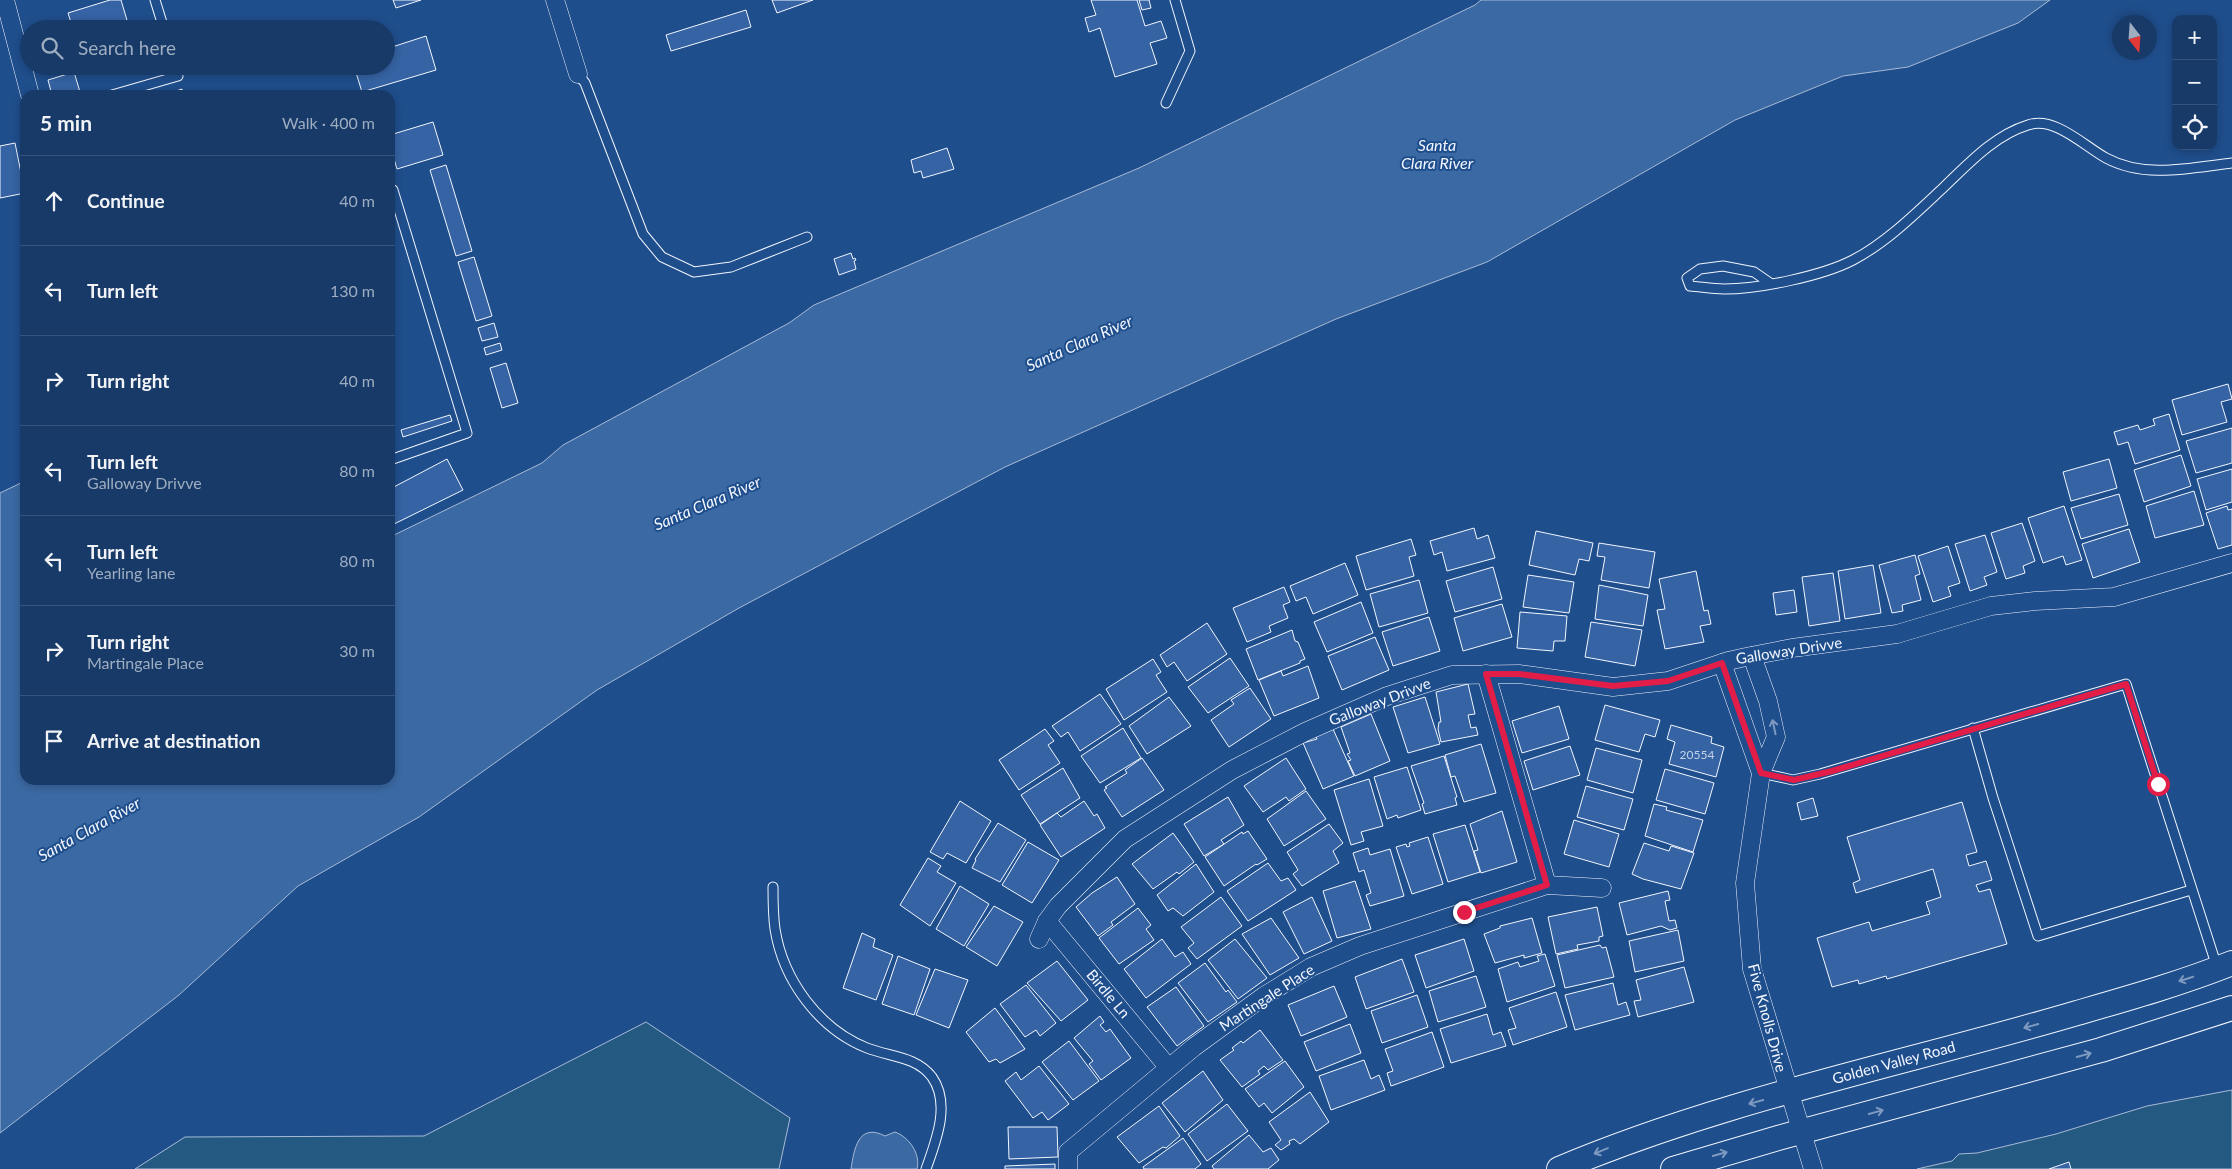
<!DOCTYPE html>
<meta charset="utf-8">
<style>
body{margin:0;font-family:Lato,sans-serif;background:#20416f;color:#f1f3f6}
.controls{position:absolute;right:15px;top:15px;display:grid;overflow:hidden;border-radius:10px;box-shadow:0 2px 8px #0003}
.controls button{width:45px;height:45px;display:grid;place-items:center;padding:0;border:0;border-bottom:1px solid #36547d;background:#173a69;color:#f1f3f6;font:25px sans-serif}
.compass{position:absolute;left:2112px;top:15px;width:45px;height:45px;border-radius:50%;background:#173a69;box-shadow:0 2px 8px #0003;rotate:163deg}
.stop{position:absolute;width:15px;height:15px;margin:-11px;border:4px solid #e11d48;border-radius:50%;background:#fff}
.stop.end{background:#e11d48;border-color:#fff;box-shadow:0 1px 5px #0008}
.list{margin:0;padding:0;list-style:none}
h2{display:flex;justify-content:space-between;align-items:center;height:65px;margin:0;padding:0 20px;font-size:21px}
h2 small{font-size:16px;font-weight:400;color:#9eadc0}
.list li{display:grid;grid-template-columns:32px 1fr auto;gap:15px;align-items:center;box-sizing:border-box;height:90px;padding:0 20px;border-top:1px solid #36547d}
.list b{display:block;font-size:19px;white-space:nowrap}
.list p{margin:0;font-size:16px;white-space:nowrap;color:#9eadc0}
.list em{font-size:16px;font-style:normal;color:#9eadc0}
.icon{flex:none;width:28px;height:28px;fill:none;stroke:currentColor;stroke-width:2;stroke-linecap:round;stroke-linejoin:round}
.map{position:relative;flex:none;width:2232px;height:1169px;overflow:hidden}
.search{position:absolute;background:#173a69;box-shadow:0 2px 8px #0003;left:20px;top:20px;width:375px;height:55px;display:flex;align-items:center;gap:12px;box-sizing:border-box;padding:0 18px;border-radius:28px;color:#9eadc0;font-size:19px}
.panel{position:absolute;background:#173a69;box-shadow:0 2px 8px #0003;left:20px;top:90px;width:375px;height:695px;border-radius:15px}
.map>svg:first-child{display:block}
.green{fill:#245a82;stroke:#a8bbd7}
.water{fill:#3b69a3;stroke:#a8bbd7}
.building{fill:#3563a3;stroke:#f2f6ff}
.lines{fill:none;stroke-linecap:round;stroke-linejoin:round}
.lane-casing{stroke:#f2f6ff;stroke-width:11}
.street-casing{stroke:#f2f6ff;stroke-width:19}
.secondary-casing{stroke:#f2f6ff;stroke-width:26}
.lane{stroke:#1f4e8c;stroke-width:9}
.street{stroke:#1f4e8c;stroke-width:18}
.secondary{stroke:#1f4e8c;stroke-width:24}
.oneway{stroke:#7e9ac0}
.route{stroke:#e11d48;stroke-width:6}
.labels{text-anchor:middle;stroke-width:4;stroke-linejoin:round;paint-order:stroke}
.number-label{font-size:12px;fill:#c3d1e8}
.street-label{font-size:15px;fill:#f2f6ff;stroke:#1f4e8c}
.water-label{font-size:16px;font-style:italic;fill:#f2f6ff;stroke:#1f4e8c}
</style>
<div class="map">
<svg width="2232" height="1169" viewBox="0 0 2232 1169">
<rect width="100%" height="100%" fill="#1f4e8c"/>
<g class="green">
<path d="M646 1022 790 1118 779 1169H135L185 1137 424 1136Z"/>
<path d="M2232 1090V1169H1917L1952 1161 1959 1154 1977 1153 2056 1134 2147 1106Z"/>
</g>
<g class="water">
<path d="M1481 0H2050L2018 23 1908 67 1843 76 1735 120 1487 262 1336 319 1005 467 739 608 597 690 419 817 298 886 179 995 0 1133V493L25 481V780H390V537L542 463 563 445 789 323 814 305 1139 168 1475 5Z"/>
<path d="M895 1132C909 1137 921 1154 917 1169H851C854 1150 858 1122 885 1136Z"/>
</g>
<g class="building">
<path d="M110 0H121L129 27 73 29 68 13Z"/>
<path d="M393 0H421L396 8Z"/>
<path d="M772 0H813L777 13Z"/>
<path d="M1091 0H1137L1145 26 1161 21 1167 38 1150 43 1157 64 1115 77 1100 28 1089 32 1085 18 1096 15Z"/>
<path d="M1139 0H1149L1151 8 1142 10Z"/>
<path d="M746 10 751 27 671 51 666 35Z"/>
<path d="M426 36 436 70 362 92 354 66H386V49Z"/>
<path d="M71 66H88L72 71Z"/>
<path d="M74 72 80 92 69 95H52L48 80Z"/>
<path d="M182 89 183 95H164Z"/>
<path d="M433 122 443 155 397 169 392 152 390 153V135Z"/>
<path d="M15 143 25 193 0 198V146Z"/>
<path d="M947 148 954 169 923 178 921 171 914 173 911 160Z"/>
<path d="M446 165 472 251 456 256 430 170Z"/>
<path d="M851 253 853 259 855 258 856 260 854 261 856 269 839 275 834 259Z"/>
<path d="M474 257 492 316 476 321 458 262Z"/>
<path d="M494 323 498 337 482 341 478 328Z"/>
<path d="M500 343 502 350 486 355 484 348Z"/>
<path d="M506 363 518 403 502 408 490 368Z"/>
<path d="M2228 384 2232 399 2221 402 2227 422 2182 435 2172 400Z"/>
<path d="M2169 414 2180 450 2135 464 2128 442 2118 445 2114 432 2138 425 2140 430 2155 425 2153 419Z"/>
<path d="M450 415 452 421 403 437 401 430Z"/>
<path d="M2232 428V463L2196 473 2186 441Z"/>
<path d="M2181 455 2191 486 2144 502 2134 470Z"/>
<path d="M447 459 463 490 390 526V489Z"/>
<path d="M2109 459 2117 488 2071 501 2063 472Z"/>
<path d="M2232 469V502L2206 510 2197 479Z"/>
<path d="M2194 491 2204 525 2155 538 2146 506Z"/>
<path d="M2119 494 2128 525 2081 539 2071 508Z"/>
<path d="M2064 506 2082 560 2066 565 2063 556 2043 563 2028 518Z"/>
<path d="M2227 506 2228 510 2232 509V545L2218 549 2206 513Z"/>
<path d="M2022 523 2035 561 2023 566 2025 573 2006 579 1991 533Z"/>
<path d="M1474 528 1477 539 1488 535 1495 558 1447 571 1442 552 1434 555 1430 541Z"/>
<path d="M2129 529 2140 562 2093 578 2082 544Z"/>
<path d="M1536 531 1593 543 1589 561 1579 559 1575 575 1529 565Z"/>
<path d="M1985 535 1997 572 1984 577 1987 585 1970 591 1955 544Z"/>
<path d="M1411 539 1416 555 1409 557 1414 576 1366 590 1356 556Z"/>
<path d="M1599 543 1655 552 1649 588 1601 580 1605 557 1597 556Z"/>
<path d="M1948 546 1960 583 1948 587 1951 596 1933 602 1918 556Z"/>
<path d="M1915 555 1920 574 1915 576 1921 600 1902 605 1903 611 1892 613 1879 565Z"/>
<path d="M1345 563 1358 595 1313 614 1306 597 1296 601 1290 586Z"/>
<path d="M1873 565 1881 613 1845 619 1838 571Z"/>
<path d="M1493 567 1502 599 1455 612 1446 581Z"/>
<path d="M1696 571 1704 611 1708 610 1711 624 1700 626 1704 642 1665 649 1657 610 1665 609 1659 579Z"/>
<path d="M1833 573 1840 621 1809 626 1802 577Z"/>
<path d="M1528 575 1574 582 1569 613 1523 607Z"/>
<path d="M1419 580 1428 613 1379 627 1370 594Z"/>
<path d="M1599 585 1648 595 1643 626 1595 619Z"/>
<path d="M1284 587 1290 602 1283 605 1288 618 1269 626 1271 632 1247 642 1233 608Z"/>
<path d="M1794 590 1797 612 1776 615 1773 593Z"/>
<path d="M1361 602 1373 633 1327 652 1314 622Z"/>
<path d="M1502 604 1512 637 1463 651 1454 618Z"/>
<path d="M1520 612 1567 616 1565 641H1554L1553 651 1517 648Z"/>
<path d="M1429 617 1440 651 1393 666 1382 632Z"/>
<path d="M1591 622 1642 630 1635 666 1585 657Z"/>
<path d="M1207 623 1227 654 1187 681 1174 662 1167 667 1160 655Z"/>
<path d="M1292 630 1295 641 1298 642 1305 659 1300 661V663L1258 680 1246 649Z"/>
<path d="M1375 637 1389 670 1342 690 1328 656Z"/>
<path d="M1230 658 1249 686 1208 713 1188 687Z"/>
<path d="M1153 659 1161 672 1156 675 1167 692 1124 720 1106 689Z"/>
<path d="M1308 666 1319 698 1274 716 1259 680 1281 671 1283 676Z"/>
<path d="M1468 684 1475 714 1468 715 1471 728 1476 727 1478 735 1441 742 1438 729 1439 722H1441L1436 692Z"/>
<path d="M1250 688 1271 719 1229 747 1211 720 1234 704 1231 700Z"/>
<path d="M1100 694 1121 724 1080 751 1068 732 1061 737 1052 726Z"/>
<path d="M1169 697 1191 726 1147 754 1129 726Z"/>
<path d="M1425 697 1440 744 1408 753 1393 707Z"/>
<path d="M1605 705 1660 720 1655 737 1645 734 1639 752 1595 740Z"/>
<path d="M1559 706 1569 739 1522 753 1512 721Z"/>
<path d="M1371 714 1390 761 1355 776 1348 761 1351 760 1347 754 1350 753 1341 727Z"/>
<path d="M1671 725 1712 737 1711 743 1724 747 1716 777 1669 764 1675 742 1667 739Z"/>
<path d="M1123 728 1141 758 1100 783 1081 756Z"/>
<path d="M1045 729 1054 741 1048 745 1060 763 1019 790 999 760Z"/>
<path d="M1333 729 1354 776 1323 789 1303 743 1317 739 1316 736Z"/>
<path d="M1481 744 1496 793 1464 802 1455 776 1451 777 1445 755Z"/>
<path d="M1570 746 1580 775 1533 790 1524 761Z"/>
<path d="M1596 748 1642 760 1633 793 1587 780Z"/>
<path d="M1444 756 1457 797 1455 798 1457 805 1425 814 1422 804 1424 803 1411 766Z"/>
<path d="M1142 758 1164 790 1122 817 1104 790 1107 788 1105 787 1127 773 1125 770Z"/>
<path d="M1286 758 1306 789 1289 801 1286 797 1263 812 1244 786Z"/>
<path d="M1407 767 1421 810 1398 818 1397 815 1387 819 1374 777Z"/>
<path d="M1063 768 1080 798 1040 824 1021 795Z"/>
<path d="M1665 769 1714 783 1705 814 1656 800Z"/>
<path d="M1369 779 1383 826 1361 832 1364 841 1351 845 1334 790Z"/>
<path d="M1586 786 1633 799 1624 830 1577 817Z"/>
<path d="M1306 791 1326 819 1284 846 1267 819Z"/>
<path d="M1228 797 1244 825 1221 840 1224 844 1204 856 1184 824Z"/>
<path d="M1813 798 1818 816 1801 820 1797 803Z"/>
<path d="M960 801 991 821 966 863 947 853 943 859 930 852Z"/>
<path d="M1084 801 1094 816 1097 814 1105 828 1061 857 1040 825 1057 813 1061 817Z"/>
<path d="M1962 802 1977 852 1966 855 1969 866 1986 861 1992 880 1976 885 1979 892 1990 889 2007 944 1887 979 1886 976 1859 984 1858 980 1832 987 1817 938 1869 922 1872 931 1930 914 1926 902 1941 897 1933 869 1856 893 1853 883 1860 880 1847 837Z"/>
<path d="M1654 804 1667 807 1666 810 1703 820 1693 852 1645 836Z"/>
<path d="M1502 811 1517 862 1481 873 1474 851 1478 850 1470 824Z"/>
<path d="M1574 820 1619 834 1609 867 1564 854Z"/>
<path d="M998 823 1026 840 1000 882 972 868 976 860 975 859Z"/>
<path d="M1329 824 1343 843 1333 851 1339 863 1302 886 1293 874 1298 870 1287 852Z"/>
<path d="M1465 825 1480 872 1448 882 1433 834Z"/>
<path d="M1248 831 1267 859 1257 865 1256 864 1224 886 1205 857 1242 832 1243 834Z"/>
<path d="M1173 833 1194 862 1179 874 1177 872 1153 889 1132 864Z"/>
<path d="M1428 837 1443 884 1412 894 1396 847 1406 844 1407 847 1410 846 1409 843Z"/>
<path d="M1028 842 1059 860 1032 903 1002 885Z"/>
<path d="M1644 843 1669 851 1671 846 1694 853 1681 889 1643 879 1632 874Z"/>
<path d="M1368 848 1370 855 1390 849 1404 896 1370 906 1366 895 1371 893 1364 870 1359 872 1353 853Z"/>
<path d="M928 858 941 866 937 872 956 883 930 926 900 905Z"/>
<path d="M1268 863 1281 881 1288 878 1296 890 1248 921 1227 891Z"/>
<path d="M1196 864 1214 892 1183 916 1173 908 1168 911 1157 895Z"/>
<path d="M1117 877 1135 904 1111 922 1113 925 1098 936 1076 907 1092 893Z"/>
<path d="M1355 881 1371 929 1337 938 1323 891Z"/>
<path d="M960 886 989 904 964 946 936 929Z"/>
<path d="M1668 891 1670 900 1665 901 1669 921 1675 920 1677 928 1670 930 1661 926 1627 935 1619 903Z"/>
<path d="M1221 897 1242 926 1197 959 1188 948 1194 943 1181 927Z"/>
<path d="M1312 897 1332 941 1304 954 1283 912Z"/>
<path d="M994 906 1023 922 997 966 966 947Z"/>
<path d="M1597 907 1603 936 1599 937V941L1577 945 1578 949 1556 954 1548 917Z"/>
<path d="M1138 908 1151 925 1146 929 1154 940 1119 964 1099 938Z"/>
<path d="M1271 918 1299 958 1270 975 1242 934Z"/>
<path d="M1532 918 1542 953 1524 958V955L1495 963 1484 934 1500 928V926Z"/>
<path d="M1678 930 1684 961 1635 972 1629 941Z"/>
<path d="M862 933 875 939 873 947 893 955 876 1000 843 988Z"/>
<path d="M1162 939 1175 957 1183 952 1191 964 1146 998 1124 969Z"/>
<path d="M1235 939 1267 978 1238 999 1208 960Z"/>
<path d="M1464 939 1474 971 1426 988 1415 955Z"/>
<path d="M1600 945 1602 948 1606 947 1614 977 1565 988 1557 955Z"/>
<path d="M1545 954 1555 986 1507 1002 1498 969 1518 962 1520 967 1539 961 1537 956Z"/>
<path d="M898 956 930 969 914 1015 882 1004Z"/>
<path d="M1402 959 1414 992 1366 1009 1355 977Z"/>
<path d="M1057 961 1088 1000 1061 1021 1027 983Z"/>
<path d="M1205 963 1226 992 1228 990 1237 1002 1208 1022 1178 983Z"/>
<path d="M1684 967 1694 1002 1638 1017 1634 1001 1641 1000 1636 980Z"/>
<path d="M935 969 968 980 949 1028 916 1015Z"/>
<path d="M1476 976 1486 1007 1438 1022 1429 991Z"/>
<path d="M1613 983 1618 1005 1626 1002 1630 1015 1575 1030 1565 995Z"/>
<path d="M1026 985 1056 1023 1040 1036 1036 1030 1025 1037 1000 1004Z"/>
<path d="M1334 986 1347 1017 1301 1036 1288 1005Z"/>
<path d="M1176 987 1204 1026 1177 1046 1147 1007Z"/>
<path d="M1556 992 1567 1027 1513 1045 1508 1030 1516 1028 1509 1008Z"/>
<path d="M1417 995 1428 1027 1382 1043 1371 1011Z"/>
<path d="M995 1008 1025 1049 1000 1063 996 1059 989 1062 966 1032Z"/>
<path d="M1487 1014 1493 1035 1501 1032 1506 1046 1451 1063 1440 1029Z"/>
<path d="M1100 1016 1104 1022 1100 1025 1106 1032 1110 1029 1131 1058 1101 1080 1089 1064 1093 1061 1074 1038Z"/>
<path d="M1350 1024 1361 1053 1316 1071 1304 1042Z"/>
<path d="M1260 1030 1283 1060 1268 1070 1264 1066 1258 1071 1260 1074 1242 1087 1220 1060 1234 1050 1232 1048 1241 1041 1243 1043Z"/>
<path d="M1432 1032 1444 1067 1391 1086 1387 1073 1393 1071 1385 1049Z"/>
<path d="M1069 1041 1099 1081 1073 1100 1042 1062Z"/>
<path d="M1364 1060 1371 1079 1379 1075 1385 1090 1331 1110 1319 1076Z"/>
<path d="M1285 1061 1304 1087 1272 1113 1264 1103 1259 1107 1245 1089Z"/>
<path d="M1039 1066 1069 1104 1048 1120 1042 1112 1033 1118 1005 1081 1016 1072 1021 1080Z"/>
<path d="M1203 1071 1223 1100 1185 1132 1162 1103Z"/>
<path d="M1310 1092 1329 1122 1300 1144 1294 1139 1289 1141 1290 1144 1281 1150 1275 1145 1281 1140 1269 1122Z"/>
<path d="M1227 1104 1248 1131 1207 1161 1188 1134Z"/>
<path d="M1159 1106 1180 1136 1166 1148 1163 1147 1139 1163 1117 1137Z"/>
<path d="M1008 1127H1057L1058 1157 1009 1159Z"/>
<path d="M1249 1135 1263 1152 1271 1148 1279 1160 1268 1169H1214L1212 1166Z"/>
<path d="M1183 1138 1201 1164 1195 1169H1144L1143 1167Z"/>
<path d="M2069 1162 2071 1169H2049Z"/>
<path d="M1055 1164V1169H1005V1166Z"/>
</g>
<g class="lines">
<defs>
<g id="lane">
<path d="M155 0 164 29"/>
<path d="M578 74 585 83 643 234 662 257 694 272 731 267 807 237"/>
<path d="M112 95 178 76 175 66"/>
<path d="M1166 103 1190 51 1175 0"/>
<path d="M390 191 393 190 467 433 390 460"/>
<path d="M1770 283 1754 272 1723 266 1700 269 1687 278 1690 286C1702 287 1713 289 1724 289 1759 289 1822 276 1853 260 1887 242 1916 213 1944 187 1969 163 1995 135 2028 125 2055 116 2084 146 2106 158 2145 179 2190 168 2232 163"/>
<path d="M1973 728 1993 798 2038 936 2191 890"/>
<path d="M1761 773 1793 780 1820 774 2126 684 2217 967"/>
<path d="M773 887C773 901 773 915 775 929 783 980 819 1029 867 1048 890 1057 916 1056 932 1077 951 1104 936 1141 926 1169"/>
</g>
<g id="street">
<path d="M5 0 30 95"/>
<path d="M555 0 578 74"/>
<path d="M1752 656 1768 701 1776 737 1761 773 1745 883 1752 969 1813 1169"/>
<path d="M1722 663 1761 773"/>
<path d="M1486 674 1547 885"/>
<path d="M1047 921 1168 1067"/>
<path d="M1039 939 1047 921 1058 906 1125 839 1232 770 1305 732 1387 696 1452 675 1519 674 1613 687 1668 681 1728 661 1746 657 1792 648 1897 634 1991 606 2035 601 2114 597 2232 563"/>
<path d="M1068 1169V1152L1194 1047 1264 996 1311 967 1360 946 1547 885 1602 888"/>
</g>
<g id="secondary">
<path d="M1559 1169C1725 1099 1904 1064 2077 1013 2129 998 2182 983 2232 963"/>
<path d="M1673 1169 1778 1138 2101 1050 2232 1008"/>
</g>
</defs>
<use href="#lane" class="lane-casing"/>
<use href="#street" class="street-casing"/>
<use href="#secondary" class="secondary-casing"/>
<use href="#lane" class="lane"/>
<use href="#street" class="street"/>
<use href="#secondary" class="secondary"/>
</g>
<defs><path id="oneway-shaft" d="M-6 0H5M1.5-3L5.5 0L1.5 3" fill="none" stroke-width="1.6" stroke-linecap="round" stroke-linejoin="round" transform="scale(1.25)"/></defs>
<g class="oneway">
<use href="#oneway-shaft" transform="translate(1774 727) rotate(-102)"/>
<use href="#oneway-shaft" transform="translate(2186 979) rotate(162)"/>
<use href="#oneway-shaft" transform="translate(2031 1026) rotate(165)"/>
<use href="#oneway-shaft" transform="translate(2084 1055) rotate(-15)"/>
<use href="#oneway-shaft" transform="translate(1756 1102) rotate(165)"/>
<use href="#oneway-shaft" transform="translate(1876 1112) rotate(-15)"/>
<use href="#oneway-shaft" transform="translate(1601 1151) rotate(158)"/>
<use href="#oneway-shaft" transform="translate(1720 1154) rotate(-16)"/>
</g>
<g class="lines">
<path class="route" d="M1464 912 1547 885 1486 674H1519L1613 686 1668 681 1722 663 1761 773 1794 780 1832 771 2126 684 2158 784"/>
</g>
<g class="labels">
<g class="number-label">
<text x="1697" y="759">20554</text>
</g>
<g class="street-label">
<text transform="translate(1789 651) rotate(-9)" y="5">Galloway Drivve</text>
<text transform="translate(1380 702) rotate(-21)" y="5">Galloway Drivve</text>
<text transform="translate(1108 994) rotate(50)" y="5">Birdle Ln</text>
<text transform="translate(1267 998) rotate(-33)" y="5">Martingale Place</text>
<text transform="translate(1767 1018) rotate(75)" y="5">Five Knolls Drive</text>
<text transform="translate(1894 1063) rotate(-15)" y="5">Golden Valley Road</text>
</g>
<g class="water-label">
<text x="1437" y="151">Santa<tspan x="1437" dy="18">Clara River</tspan></text>
<text transform="translate(1079 343) rotate(-24)" y="6">Santa Clara River</text>
<text transform="translate(707 503) rotate(-23)" y="6">Santa Clara River</text>
<text transform="translate(89 829) rotate(-29)" y="6">Santa Clara River</text>
</g>
</g>
</svg>
<div class="controls">
<button>+</button>
<button>−</button>
<button><svg class="icon" aria-label="locate" viewBox="0 0 24 24"><circle cx="12" cy="12" r="6"/><path d="M12 2v4M12 18v4M2 12h4M18 12h4"/></svg></button>
</div>
<svg class="compass" viewBox="-18 -18 36 36"><path d="M0-13l5 13h-10z" fill="#e53935"/><path d="M0 13l5-13h-10z" fill="#9eadc0"/></svg>
<div class="stop" style="left:2158px;top:784px"></div>
<div class="stop end" style="left:1464px;top:912px"></div>
<div class="search"><svg class="icon" aria-label="search" viewBox="0 0 24 24"><circle cx="10" cy="10" r="6"/><path d="M15 15l6 6"/></svg>Search here</div>
<section class="panel">
<h2>5 min<small>Walk · 400 m</small></h2>
<ul class="list">
<li><svg class="icon" aria-label="ahead" viewBox="0 0 24 24"><path d="M12 20V5M6 11l6-6 6 6"/></svg><div><b>Continue</b></div><em>40 m</em></li>
<li><svg class="icon" aria-label="left" viewBox="0 0 24 24"><path d="M17 20v-9H6M10 6l-5 5 5 5"/></svg><div><b>Turn left</b></div><em>130 m</em></li>
<li><svg class="icon" aria-label="right" viewBox="0 0 24 24"><path d="M7 20v-9h11M14 6l5 5-5 5"/></svg><div><b>Turn right</b></div><em>40 m</em></li>
<li><svg class="icon" aria-label="left" viewBox="0 0 24 24"><path d="M17 20v-9H6M10 6l-5 5 5 5"/></svg><div><b>Turn left</b><p>Galloway Drivve</p></div><em>80 m</em></li>
<li><svg class="icon" aria-label="left" viewBox="0 0 24 24"><path d="M17 20v-9H6M10 6l-5 5 5 5"/></svg><div><b>Turn left</b><p>Yearling lane</p></div><em>80 m</em></li>
<li><svg class="icon" aria-label="right" viewBox="0 0 24 24"><path d="M7 20v-9h11M14 6l5 5-5 5"/></svg><div><b>Turn right</b><p>Martingale Place</p></div><em>30 m</em></li>
<li><svg class="icon" aria-label="arrive" viewBox="0 0 24 24"><path d="M6 21V4h12l-3 4 3 4H6"/></svg><div><b>Arrive at destination</b></div></li>
</ul>
</section>
</div>
